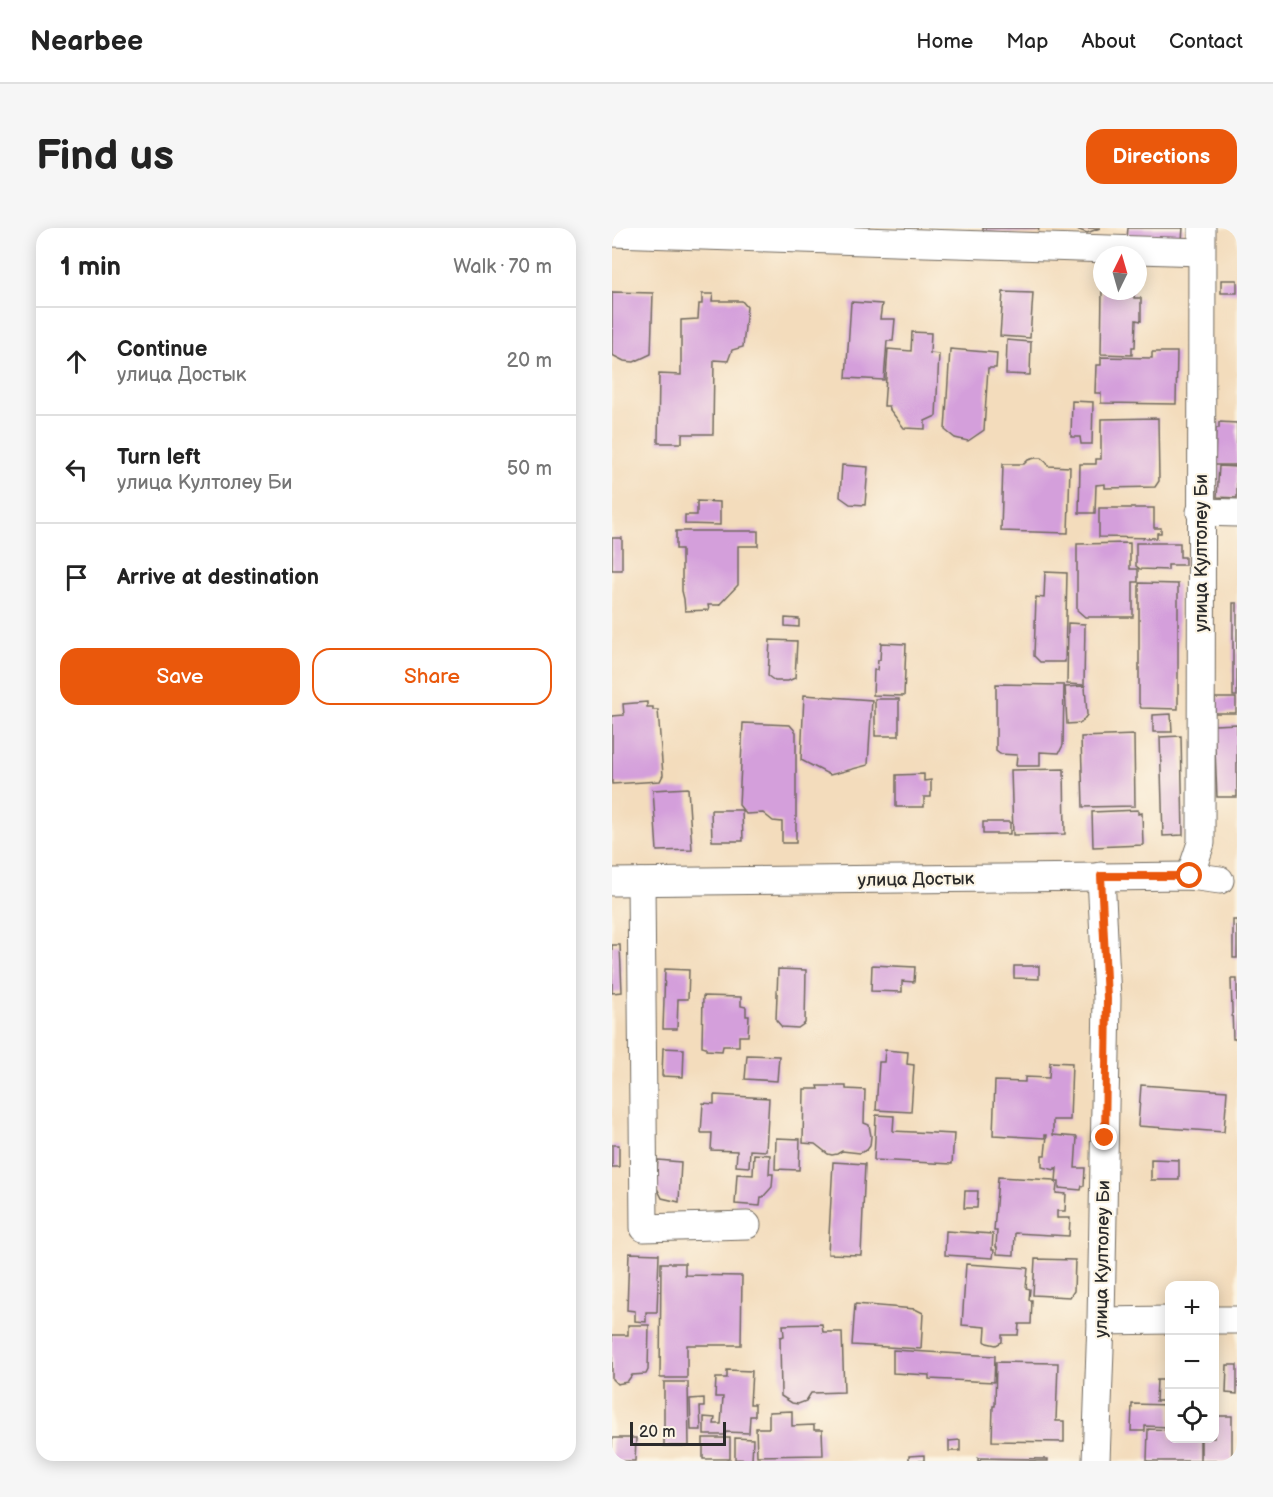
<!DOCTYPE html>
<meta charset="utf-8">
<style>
body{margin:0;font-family:"Balsamiq Sans",sans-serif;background:#f6f6f6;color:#222}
.controls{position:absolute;right:18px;bottom:18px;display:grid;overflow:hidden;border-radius:12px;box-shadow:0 3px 15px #0003}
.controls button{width:54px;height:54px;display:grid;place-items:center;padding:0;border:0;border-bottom:2px solid #e0e0e0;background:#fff;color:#222;font:30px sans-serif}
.compass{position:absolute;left:481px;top:18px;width:54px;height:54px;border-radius:50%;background:#fff;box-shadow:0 3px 15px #0003;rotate:5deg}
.scale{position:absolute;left:18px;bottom:15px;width:96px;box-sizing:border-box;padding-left:6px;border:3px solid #2b2b2b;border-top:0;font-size:16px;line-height:21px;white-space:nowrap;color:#2b2b2b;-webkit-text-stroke:4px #fcf5e5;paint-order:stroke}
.stop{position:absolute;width:18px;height:18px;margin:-14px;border:4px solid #ea580c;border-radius:50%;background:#fff}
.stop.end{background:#ea580c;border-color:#fff;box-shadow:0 2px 6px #0008}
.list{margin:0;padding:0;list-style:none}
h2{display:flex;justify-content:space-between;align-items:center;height:78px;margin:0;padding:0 24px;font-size:26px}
h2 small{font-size:20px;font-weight:400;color:#767676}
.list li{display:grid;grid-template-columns:39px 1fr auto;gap:18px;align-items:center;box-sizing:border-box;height:108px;padding:0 24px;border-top:2px solid #e0e0e0}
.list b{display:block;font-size:22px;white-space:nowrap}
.list p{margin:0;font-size:20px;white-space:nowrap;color:#767676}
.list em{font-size:20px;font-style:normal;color:#767676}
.actions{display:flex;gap:12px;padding:18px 24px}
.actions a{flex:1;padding:14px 0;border:2px solid #ea580c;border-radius:18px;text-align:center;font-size:21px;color:#ea580c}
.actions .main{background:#ea580c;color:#fff}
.icon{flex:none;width:33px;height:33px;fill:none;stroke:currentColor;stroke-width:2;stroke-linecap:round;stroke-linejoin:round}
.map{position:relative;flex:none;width:625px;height:1233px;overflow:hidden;border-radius:18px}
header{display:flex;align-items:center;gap:36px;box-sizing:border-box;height:84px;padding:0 30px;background:#fff;border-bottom:2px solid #e0e0e0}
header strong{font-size:28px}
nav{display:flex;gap:33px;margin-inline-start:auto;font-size:21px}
.intro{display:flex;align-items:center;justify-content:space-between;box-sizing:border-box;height:144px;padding:0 36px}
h1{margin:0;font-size:42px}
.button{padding:15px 27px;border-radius:18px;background:#ea580c;color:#fff;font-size:21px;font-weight:700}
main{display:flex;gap:36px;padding:0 36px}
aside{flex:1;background:#fff;border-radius:18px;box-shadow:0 3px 15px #0003}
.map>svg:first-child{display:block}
.building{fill:#d49fdb}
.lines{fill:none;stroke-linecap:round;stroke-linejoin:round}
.minor-casing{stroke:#71695e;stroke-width:29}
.minor{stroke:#fff;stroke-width:27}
.route{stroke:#ea580c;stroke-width:8}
.labels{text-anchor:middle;stroke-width:4.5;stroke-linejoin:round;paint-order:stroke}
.street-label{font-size:18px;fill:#2b2b2b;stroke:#fcf5e5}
</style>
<header>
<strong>Nearbee</strong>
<nav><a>Home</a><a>Map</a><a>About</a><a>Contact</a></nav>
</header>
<div class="intro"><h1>Find us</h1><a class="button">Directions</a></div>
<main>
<aside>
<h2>1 min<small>Walk · 70 m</small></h2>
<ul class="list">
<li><svg class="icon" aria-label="ahead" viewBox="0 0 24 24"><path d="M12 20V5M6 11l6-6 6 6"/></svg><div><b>Continue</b><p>улица Достык</p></div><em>20 m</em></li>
<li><svg class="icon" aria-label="left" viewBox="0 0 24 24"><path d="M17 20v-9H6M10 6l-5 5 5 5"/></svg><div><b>Turn left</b><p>улица Култолеу Би</p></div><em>50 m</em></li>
<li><svg class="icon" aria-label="arrive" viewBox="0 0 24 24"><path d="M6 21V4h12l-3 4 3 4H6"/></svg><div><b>Arrive at destination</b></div></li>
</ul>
<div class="actions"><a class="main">Save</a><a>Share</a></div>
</aside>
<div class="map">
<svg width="625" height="1233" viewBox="0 0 625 1233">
<rect width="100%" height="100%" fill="#fcf5e5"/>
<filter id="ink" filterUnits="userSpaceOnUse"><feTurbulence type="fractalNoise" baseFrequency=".0167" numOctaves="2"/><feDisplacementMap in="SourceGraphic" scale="12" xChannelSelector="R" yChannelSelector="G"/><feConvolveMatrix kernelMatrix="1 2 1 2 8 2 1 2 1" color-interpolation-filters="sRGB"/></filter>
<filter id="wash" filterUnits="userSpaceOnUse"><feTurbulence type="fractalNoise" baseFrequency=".008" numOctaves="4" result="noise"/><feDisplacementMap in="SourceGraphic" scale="24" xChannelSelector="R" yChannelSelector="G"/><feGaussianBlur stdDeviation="1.35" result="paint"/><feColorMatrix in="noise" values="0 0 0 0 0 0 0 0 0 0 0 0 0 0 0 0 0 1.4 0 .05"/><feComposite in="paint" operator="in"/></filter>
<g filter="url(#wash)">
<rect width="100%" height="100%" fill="#f3dcbc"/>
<g id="blocks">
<g class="building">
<path d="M371 0H427L426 6 371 3Z"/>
<path d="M462 0H488L475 5Z"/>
<path d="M516 0H571L570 12 515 10Z"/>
<rect x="609" y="52" width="16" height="13"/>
<path d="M490 63H522V70H529V93L524 92 523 119H520V127L489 126Z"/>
<path d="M0 64 41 65 39 126 22 134 12 133 0 127Z"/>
<path d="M391 64 421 65 418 110 388 108Z"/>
<path d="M90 66H101L100 73H130L135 79 131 119 120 122 116 133 102 132 101 206H70V215H46L47 146 69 147V92L86 91 87 76H90Z"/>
<path d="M239 74 270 76 268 91H283L281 113H275L272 152 234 150Z"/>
<path d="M300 104 319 105 318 125 327 126 324 188 313 193V201L292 200 278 182 277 178H272L276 121 299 123Z"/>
<path d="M395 112 419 114 418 147 394 146Z"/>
<path d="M338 121 385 125 384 140H376L372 202 356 213 343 210 333 202Z"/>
<path d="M540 124H565L564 176 489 175V165H483L484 137H489V129L540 130Z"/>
<path d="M460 173 481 174 480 216H469L468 209H459Z"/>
<path d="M546 190 547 253 543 259 493 260V256L484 257 483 285H467L468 236H484V231H489V191Z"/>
<path d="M607 194 625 195V237H603L604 200H607Z"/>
<path d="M423 230H429L435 235 436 238 458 239 456 305 389 303 391 236H412L416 232Z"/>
<path d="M230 237 256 239 253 277 238 276 228 269Z"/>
<path d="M607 238 625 239V270L605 269Z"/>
<path d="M85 273 108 274V297L73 296V287H85Z"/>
<path d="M487 280H542V300H549V305H545V310L487 309Z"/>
<path d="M64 303H146V318H126V357L107 377H96L97 382 73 383 72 371 70 363V321H64Z"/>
<rect x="0" y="310" width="10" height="32"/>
<path d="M518 315V341H526V354H521V389H473L465 382V316Z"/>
<path d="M524 315H568V329H573V337H556V342L528 341 524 338Z"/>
<path d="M433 344 455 345 453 434H428L422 428 424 369 432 370Z"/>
<path d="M527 355 566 356V481L529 480 527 475Z"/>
<rect x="621" y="375" width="4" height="93"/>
<path d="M173 390 187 391V399L173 398Z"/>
<path d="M456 395 473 396 472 457 455 456Z"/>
<path d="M158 412 185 413 183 450 176 453H163L156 448Z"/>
<path d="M269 415 294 416 292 468 261 467 262 442H265L266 432H268Z"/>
<path d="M384 456 452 457 451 517 447 525 428 524V538H404L405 527 388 526 384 523Z"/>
<path d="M473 458 475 487 469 495 455 496 453 459Z"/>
<path d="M192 467 260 472 256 537 218 547 189 532Z"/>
<rect x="603" y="470" width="21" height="15"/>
<rect x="263" y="471" width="24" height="37"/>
<path d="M35 474V479H41V482H46L51 547 48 553 0 556V488L12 487 11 476Z"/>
<path d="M559 486 560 504H541V487Z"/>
<path d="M131 495 178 497 184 504V615H170V594L161 593 151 585 134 586 127 577Z"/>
<path d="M625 496V569H605L602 497Z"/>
<path d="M522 507 523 578 471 579 469 509Z"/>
<path d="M569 508 571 607 551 608 548 509Z"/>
<path d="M452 541 453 606 401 607 399 542Z"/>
<path d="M312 546V553L319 552V569H312V579H284V547Z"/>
<path d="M76 560 80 622 45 623 41 562Z"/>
<path d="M99 582H130L131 613H100Z"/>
<path d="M526 582V586L530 585 531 617 481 619 480 584Z"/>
<rect x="371" y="594" width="27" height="12"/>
<rect x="621" y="692" width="4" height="38"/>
<path d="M0 717H8L10 764 0 765Z"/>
<path d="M260 737 303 739 302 754 290 753V764L259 763Z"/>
<path d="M402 738H427V751L402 750Z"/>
<path d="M53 741 77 742 76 771H66L65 801H51Z"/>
<path d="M166 741 194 742 193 795 186 800 170 799 164 792Z"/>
<path d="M619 751H625V811H621Z"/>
<path d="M91 768 129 769V778L134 779V788H137L136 808H127V818H111L110 823 94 822V819L90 818Z"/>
<path d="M51 820 72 821 71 849 50 848Z"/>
<path d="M273 822 296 824 295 836 302 837 299 884 264 882 267 834H272Z"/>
<path d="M135 827 167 828 165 853 133 851Z"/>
<path d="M438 834 460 835 458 892H441V907L465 909 463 940H473L472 958H470L469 962 447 960V954H444L445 940H443V942L430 939V927H433L435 907H433V910L381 907 383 853 413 854V849L437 850Z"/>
<path d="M529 857 615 863 612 904 526 898Z"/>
<path d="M206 858H234V861L253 862 252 895 257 897 259 908 258 918 255 922 248 925 230 923 225 926 220 927 216 926 203 916 191 915 192 861H207Z"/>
<path d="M102 867 157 870 154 923 138 922 137 939 124 938 125 923 99 922 100 905H89L91 875 102 876Z"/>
<path d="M264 887 282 888 281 903 342 906 340 936 262 932Z"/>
<path d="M164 910 188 911 187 942 163 941Z"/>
<rect x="0" y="917" width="7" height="22"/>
<path d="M142 926 158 927 157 946H161L160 959 151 969H149L148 978 123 976 125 946 141 947Z"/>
<path d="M539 931 567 932V952H539Z"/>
<path d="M46 932 69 934 67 974 50 970 44 958Z"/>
<path d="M221 934 253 936 249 1027 216 1026Z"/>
<path d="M386 949 442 952 445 957 444 965 454 966 453 983H445V990H458L457 1008 403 1005 402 1027 385 1026V1019H384L385 1003H382Z"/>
<path d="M353 963H366L365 980H352Z"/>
<path d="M334 1003 381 1006 380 1022H382L381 1030 333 1027Z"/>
<path d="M17 1025 47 1026 45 1084H34V1094L23 1093V1083L15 1082Z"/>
<path d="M423 1031 463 1032 462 1063 458 1069 421 1067Z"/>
<path d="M49 1035H73V1047L130 1048 129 1117H75V1150H48Z"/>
<path d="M354 1036 416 1040 414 1060 418 1061 417 1072H420L419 1096H407L406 1107H390V1114L384 1117 375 1115 373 1113 374 1099 350 1097Z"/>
<path d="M243 1076 303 1081 311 1085 309 1121 240 1117Z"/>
<path d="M210 1096 211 1104H230L232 1164 199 1165 194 1173 186 1176 180 1175 169 1168 168 1109 172 1108 171 1097Z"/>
<path d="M16 1097H37L36 1142 34 1146 20 1147 15 1154 5 1156 0 1151V1107H16Z"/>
<path d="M281 1122 383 1128 382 1154 317 1151V1147L281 1145Z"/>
<path d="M384 1134 446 1135 444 1193H452V1214L380 1213 381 1178H383Z"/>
<path d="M615 1137H625V1166L614 1165Z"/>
<path d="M115 1142 140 1143 138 1176H143V1188H138L137 1205 114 1204 113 1207H92V1189L103 1190 102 1196H109L111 1169H103L104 1150H115Z"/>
<path d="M545 1152H558V1173H544Z"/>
<path d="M52 1154H76L77 1218H52Z"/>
<path d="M92 1170V1179H88L89 1202H79L78 1171Z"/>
<path d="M520 1176 558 1177V1199L533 1198V1203H519Z"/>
<path d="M180 1183V1198L202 1197V1202H210L211 1227 145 1228 144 1200H157V1184Z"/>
<path d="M602 1188H620V1233H589V1210H602Z"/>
<path d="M536 1201 558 1202V1210H588V1233H535Z"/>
<path d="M0 1210H24L23 1233H0Z"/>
<rect x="91" y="1210" width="27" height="21"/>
<path d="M123 1210 141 1211 140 1232 123 1231Z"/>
<path d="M348 1212V1223H337V1213Z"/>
<path d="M312 1227V1233H297V1228Z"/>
<path d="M366 1230 436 1231V1233H366Z"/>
</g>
</g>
</g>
<g filter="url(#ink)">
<use href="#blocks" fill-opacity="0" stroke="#71695e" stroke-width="1.5"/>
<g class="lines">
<defs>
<g id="minor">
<path d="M0 5 589 24"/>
<path d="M588 284 625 285"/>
<path d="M578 648 589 615 590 0"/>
<path d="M0 654 578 648 608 652"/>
<path d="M29 654 32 1000 135 997"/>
<path d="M602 1092H625"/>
<path d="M489 1093 558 1092"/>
<path d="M484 1233 489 1093 495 771 489 648"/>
</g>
</defs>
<use href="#minor" class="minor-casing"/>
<use href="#minor" class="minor"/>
</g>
</g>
<g class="lines" filter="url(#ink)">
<path class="route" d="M493 910 495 771 489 648H578"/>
</g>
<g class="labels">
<g class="street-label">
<text transform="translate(589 325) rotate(-90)" y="6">улица Култолеу Би</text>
<text transform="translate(304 651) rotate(-1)" y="6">улица Достык</text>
<text transform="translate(490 1031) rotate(-89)" y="6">улица Култолеу Би</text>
</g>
</g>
</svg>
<div class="controls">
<button>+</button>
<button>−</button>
<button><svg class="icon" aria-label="locate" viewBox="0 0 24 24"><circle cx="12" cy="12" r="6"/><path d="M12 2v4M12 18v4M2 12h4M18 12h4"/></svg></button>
</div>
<svg class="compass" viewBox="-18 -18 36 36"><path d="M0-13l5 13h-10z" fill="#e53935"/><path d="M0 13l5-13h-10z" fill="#767676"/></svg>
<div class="scale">20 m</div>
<div class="stop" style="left:578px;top:648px"></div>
<div class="stop end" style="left:493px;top:910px"></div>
</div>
</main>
